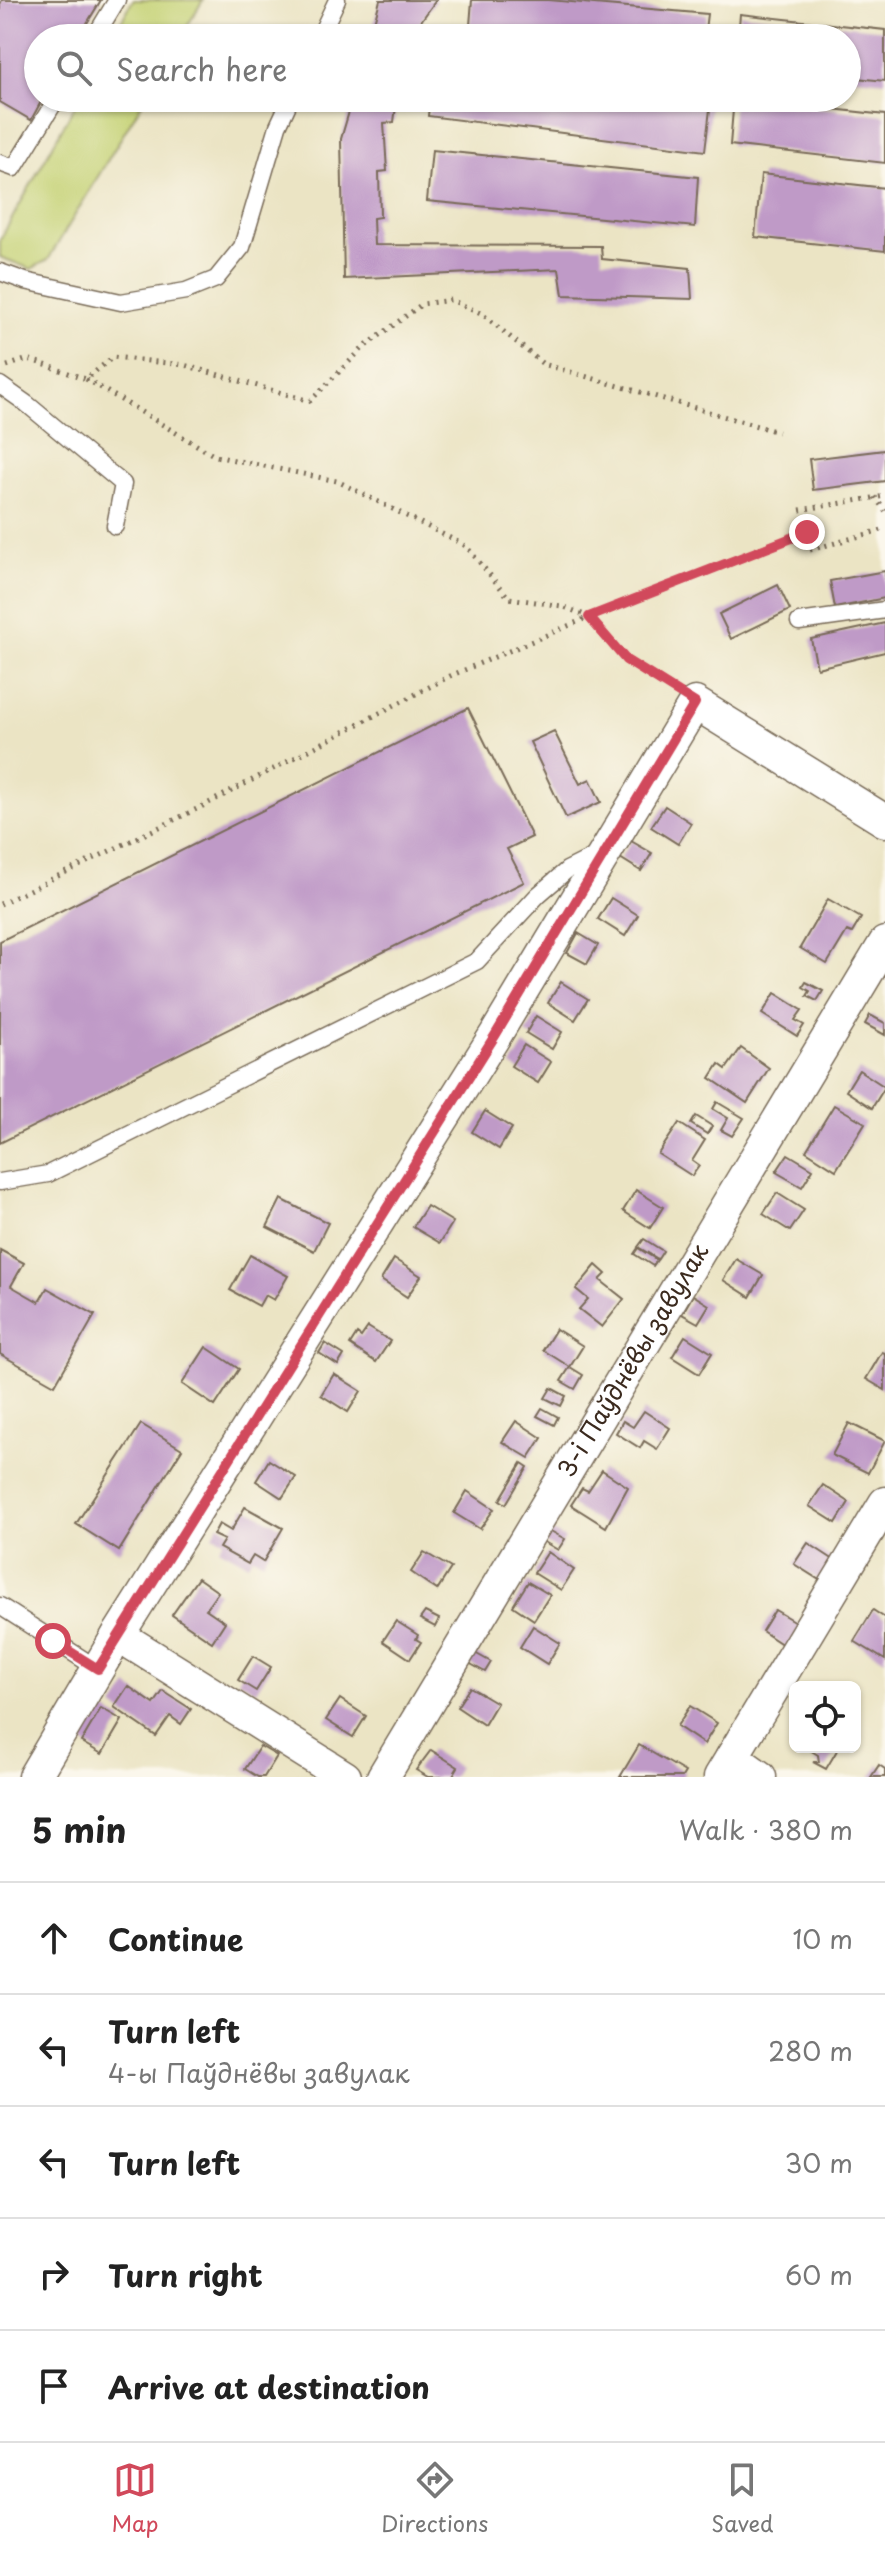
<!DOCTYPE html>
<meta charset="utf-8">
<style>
body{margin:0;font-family:"Playpen Sans",sans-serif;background:#f2f2f2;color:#222}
.controls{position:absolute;right:24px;bottom:24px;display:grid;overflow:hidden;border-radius:12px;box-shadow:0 2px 6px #0004}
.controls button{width:72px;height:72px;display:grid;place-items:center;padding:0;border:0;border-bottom:2px solid #e0e0e0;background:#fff;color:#222;font:40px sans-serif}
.stop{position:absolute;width:24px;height:24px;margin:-18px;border:6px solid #d1495b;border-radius:50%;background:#fff}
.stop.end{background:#d1495b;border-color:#fff;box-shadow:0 2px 8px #0008}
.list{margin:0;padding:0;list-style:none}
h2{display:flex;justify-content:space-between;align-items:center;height:104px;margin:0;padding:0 32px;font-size:34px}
h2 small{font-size:26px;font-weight:400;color:#767676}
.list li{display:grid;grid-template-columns:52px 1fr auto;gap:24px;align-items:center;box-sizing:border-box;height:112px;padding:0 32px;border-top:2px solid #e0e0e0}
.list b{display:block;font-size:30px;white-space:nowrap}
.list p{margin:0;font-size:26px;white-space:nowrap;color:#767676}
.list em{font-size:26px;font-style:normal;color:#767676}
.icon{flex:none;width:44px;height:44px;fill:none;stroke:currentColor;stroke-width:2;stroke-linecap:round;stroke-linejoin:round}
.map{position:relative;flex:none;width:885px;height:1777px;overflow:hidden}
.search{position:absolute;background:#fff;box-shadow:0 2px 6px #0004;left:24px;right:24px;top:24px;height:88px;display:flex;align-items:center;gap:20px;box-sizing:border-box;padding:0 28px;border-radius:44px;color:#767676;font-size:30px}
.sheet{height:664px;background:#fff}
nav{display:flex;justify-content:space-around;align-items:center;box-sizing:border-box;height:112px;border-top:2px solid #e0e0e0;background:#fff;font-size:22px;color:#767676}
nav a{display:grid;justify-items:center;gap:4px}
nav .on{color:#d1495b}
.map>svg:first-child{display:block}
.green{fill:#c5d274;stroke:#807e49;stroke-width:2}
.building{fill:#bf9ac7}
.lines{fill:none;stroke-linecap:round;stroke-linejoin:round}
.service-casing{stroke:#796b58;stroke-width:19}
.minor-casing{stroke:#796b58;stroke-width:35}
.path{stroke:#796b58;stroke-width:5;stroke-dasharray:2 6;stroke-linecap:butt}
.service{stroke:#fff;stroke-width:16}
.minor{stroke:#fff;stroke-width:32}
.route{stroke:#d1495b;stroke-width:10}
.labels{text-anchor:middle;stroke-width:8;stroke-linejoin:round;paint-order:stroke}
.street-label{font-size:24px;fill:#3b2a1e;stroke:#fbf7ec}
</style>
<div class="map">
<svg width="885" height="1777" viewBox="0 0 885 1777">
<rect width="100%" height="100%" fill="#fbf7ec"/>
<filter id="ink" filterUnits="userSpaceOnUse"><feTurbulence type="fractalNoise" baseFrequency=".0125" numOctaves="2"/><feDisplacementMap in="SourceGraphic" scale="16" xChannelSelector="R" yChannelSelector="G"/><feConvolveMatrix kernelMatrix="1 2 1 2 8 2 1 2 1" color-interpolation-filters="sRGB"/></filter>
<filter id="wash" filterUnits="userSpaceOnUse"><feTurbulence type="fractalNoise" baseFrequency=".006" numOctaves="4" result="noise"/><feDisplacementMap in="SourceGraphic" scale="32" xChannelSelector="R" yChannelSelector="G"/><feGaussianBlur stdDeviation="1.8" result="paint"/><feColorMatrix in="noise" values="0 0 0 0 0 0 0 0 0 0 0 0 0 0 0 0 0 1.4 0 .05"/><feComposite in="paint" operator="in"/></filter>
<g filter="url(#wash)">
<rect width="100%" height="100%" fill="#ebe4c4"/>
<g class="green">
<path d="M133 0H203L180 38H112Z"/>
<path d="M79 98H145L48 260 31 269 0 257V240Z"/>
</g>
<g id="blocks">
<g class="building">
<path d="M2 0H101L78 38H38V98H43L31 120 0 102V4Z"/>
<path d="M380 0H436L409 38H370Z"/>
<path d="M472 0H549L707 14 704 38H469Z"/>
<path d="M740 14 885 30V81L847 77V38H738Z"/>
<path d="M353 98H397L394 122 384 123 387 171 379 172 380 217 373 218 374 245 601 246 602 259 690 268 692 299 563 295 559 269 344 279 341 139Z"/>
<path d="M430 98H684L711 101 705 151 428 116Z"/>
<path d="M734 98 885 115V163L730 145Z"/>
<path d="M432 150 698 177 695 227 427 201Z"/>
<path d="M761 174 885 188V251L755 237Z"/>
<path d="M885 450V481L813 490 809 459Z"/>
<path d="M885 571V598L835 608 830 581Z"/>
<path d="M778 585 790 610 731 639 719 614Z"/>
<path d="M885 623V652L817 668 811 639Z"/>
<path d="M468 708 532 837 507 849 524 882 0 1143V941Z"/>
<path d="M554 731 580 784 590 779 601 802 566 818 530 742Z"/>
<path d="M665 806 691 823 678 844 651 827Z"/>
<path d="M631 841 652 853 641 871 620 858Z"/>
<path d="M611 898 638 915 625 936 598 919Z"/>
<path d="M828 899 861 918 852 933 847 931 827 964 800 948Z"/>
<path d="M578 933 598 945 587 964 567 953Z"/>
<path d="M561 982 588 999 575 1020 548 1003Z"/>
<path d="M806 982 823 991 817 1001 807 996 810 991 803 987Z"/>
<path d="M775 993 802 1010 795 1020 804 1025 797 1036 762 1014Z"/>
<path d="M870 1015 885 1023V1035L865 1024Z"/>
<path d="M536 1016 562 1032 552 1049 526 1033Z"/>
<path d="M524 1045 551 1062 538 1083 511 1066Z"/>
<path d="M741 1048 769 1068 747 1103 710 1078 719 1064 726 1069Z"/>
<path d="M859 1070 885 1087 872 1108 846 1091Z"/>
<path d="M717 1102 744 1118 732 1136 721 1130 728 1118 713 1109Z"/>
<path d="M834 1105 865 1123 836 1170 806 1151Z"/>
<path d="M485 1111 512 1128 499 1149 472 1132Z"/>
<path d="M696 1116 712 1126 707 1134 691 1124Z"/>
<path d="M679 1123 705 1140 692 1161 699 1166 692 1176 658 1154Z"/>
<path d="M788 1154 813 1169 802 1187 776 1172Z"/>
<path d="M636 1190 663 1207 650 1228 623 1211Z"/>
<path d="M777 1193 804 1210 790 1231 763 1214Z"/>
<path d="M281 1199 328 1223 314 1251 267 1227Z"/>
<path d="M427 1206 453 1222 440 1243 413 1227Z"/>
<path d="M644 1239 663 1251 658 1259 638 1247Z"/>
<path d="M638 1248 657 1260 653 1266 634 1254Z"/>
<path d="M0 1250 24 1263 11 1286 39 1302 47 1288 95 1315 55 1385 0 1354Z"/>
<path d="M250 1255 288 1276 274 1300 265 1295 259 1306 230 1290Z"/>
<path d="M394 1259 421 1276 407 1297 381 1280Z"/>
<path d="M736 1259 763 1275 750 1297 723 1280Z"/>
<path d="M596 1265 606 1274 600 1280 624 1299 602 1327 579 1309 588 1299 576 1289Z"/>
<path d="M693 1295 709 1305 698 1323 682 1314Z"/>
<path d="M368 1327 390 1341 376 1362 350 1345 357 1334 361 1337Z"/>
<path d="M556 1329 583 1346 570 1367 583 1375 575 1389 561 1381 570 1367 543 1350Z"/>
<path d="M685 1336 712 1353 699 1374 672 1357Z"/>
<path d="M325 1343 344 1355 338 1365 319 1353Z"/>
<path d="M206 1347 239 1369 215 1406 182 1384Z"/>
<path d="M882 1352 885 1353V1390L866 1379Z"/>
<path d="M334 1374 361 1391 348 1412 321 1395Z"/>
<path d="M551 1388 566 1396 561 1406 545 1398Z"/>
<path d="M542 1408 558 1417 554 1425 537 1416Z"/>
<path d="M644 1411 670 1428 657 1449 644 1441 640 1448 616 1433 623 1421 633 1427Z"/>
<path d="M516 1421 542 1438 529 1458 502 1442Z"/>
<path d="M849 1423 885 1441 868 1473 832 1455Z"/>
<path d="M141 1424 182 1449 119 1551 76 1524Z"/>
<path d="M269 1460 296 1477 282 1498 256 1481Z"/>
<path d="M522 1463 528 1467 506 1504 500 1500Z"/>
<path d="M602 1470 628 1487 606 1527 571 1505 582 1488 588 1491Z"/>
<path d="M823 1485 849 1502 836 1523 809 1506Z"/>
<path d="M467 1491 494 1509 480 1529 454 1513Z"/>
<path d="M245 1507 283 1528 263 1562 253 1556 248 1564 219 1548 224 1540 213 1535 219 1524 231 1531Z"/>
<path d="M547 1529 565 1539 558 1550 541 1540Z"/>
<path d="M808 1543 834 1560 821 1581 794 1564Z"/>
<path d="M424 1552 451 1568 437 1590 411 1572Z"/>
<path d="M548 1552 574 1570 561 1590 534 1573Z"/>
<path d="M198 1578 218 1592 206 1609 225 1622 212 1642 172 1615Z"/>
<path d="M528 1582 550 1595 534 1620 513 1606Z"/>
<path d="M775 1610 802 1626 788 1648 762 1631Z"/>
<path d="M873 1610 885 1618V1660L854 1641Z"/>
<path d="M425 1612 439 1619 435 1627 420 1619Z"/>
<path d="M396 1621 418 1635 416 1639 421 1642 410 1659 383 1641Z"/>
<path d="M533 1626 560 1643 547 1664 520 1647Z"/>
<path d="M473 1652 491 1662 485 1672 467 1662Z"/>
<path d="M253 1656 271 1667 256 1691 238 1680Z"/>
<path d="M128 1686 154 1704 163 1691 191 1709 181 1724 170 1716 156 1736 114 1707Z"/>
<path d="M470 1687 497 1703 484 1725 457 1707Z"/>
<path d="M340 1699 366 1716 353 1737 326 1720Z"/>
<path d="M690 1706 717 1723 704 1744 677 1726Z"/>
<path d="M101 1708 122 1720 102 1754 81 1742Z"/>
<path d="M639 1745 685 1772 682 1777H620Z"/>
<path d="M260 1746 277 1756 264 1777H258L245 1769Z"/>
<path d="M805 1747H839L826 1769 813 1762H819L818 1755Z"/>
<path d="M431 1750 458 1767 452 1777H428L416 1770Z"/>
<path d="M879 1765 885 1769V1777H871Z"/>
</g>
</g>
</g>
<g filter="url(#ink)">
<use href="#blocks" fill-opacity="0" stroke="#796b58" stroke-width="2"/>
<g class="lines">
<defs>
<g id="service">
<path d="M94 38 117 0"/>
<path d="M319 38 337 0"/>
<path d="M0 163 14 168 57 98"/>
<path d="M0 272 25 281 121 302 186 291 216 279 242 247 278 126 291 98"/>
<path d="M0 385 27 404 123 484 115 526"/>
<path d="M799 622 885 610"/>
<path d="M0 1182 48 1174 477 961 538 895 567 870 599 854"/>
<path d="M0 1606 98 1669"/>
</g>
<g id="minor">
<path d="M118 1635 345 1777"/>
<path d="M732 1757 760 1777"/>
<path d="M34 1777 118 1635 496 1034 695 703 885 821"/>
<path id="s1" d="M383 1777 885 943"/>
<path d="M720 1777 885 1503"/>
</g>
</defs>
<use href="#service" class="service-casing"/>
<use href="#minor" class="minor-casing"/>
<g class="path">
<path d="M7 366 28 359 86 379 113 357 184 365 310 401 363 348 422 304 451 300 481 313 543 364 778 432"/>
<path d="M86 379 215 456 337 481 466 546 509 598 562 606 589 617 626 660 670 688"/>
<path d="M875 497 885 511"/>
<path d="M800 510 885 496"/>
<path d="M810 550 885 529"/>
<path d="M0 904 201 807 450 676 589 617 807 532"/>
</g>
<use href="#service" class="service"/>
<use href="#minor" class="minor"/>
</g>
</g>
<g class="lines" filter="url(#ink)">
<path class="route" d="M53 1641 98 1669 496 1034 695 703 626 660 589 617 807 532"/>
</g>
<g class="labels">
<g class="street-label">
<text dy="8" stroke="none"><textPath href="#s1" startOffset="486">3-і Паўднёвы завулак</textPath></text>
</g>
</g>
</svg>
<div class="controls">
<button><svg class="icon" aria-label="locate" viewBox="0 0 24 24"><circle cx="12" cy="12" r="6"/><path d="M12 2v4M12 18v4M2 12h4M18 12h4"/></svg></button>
</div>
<div class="stop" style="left:53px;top:1641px"></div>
<div class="stop end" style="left:807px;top:532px"></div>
<div class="search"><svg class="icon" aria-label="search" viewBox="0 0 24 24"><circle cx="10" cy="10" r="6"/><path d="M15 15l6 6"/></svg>Search here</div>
</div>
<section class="sheet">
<h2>5 min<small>Walk · 380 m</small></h2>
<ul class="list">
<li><svg class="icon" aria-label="ahead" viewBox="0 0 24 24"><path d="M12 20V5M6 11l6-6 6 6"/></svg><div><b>Continue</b></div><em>10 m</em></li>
<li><svg class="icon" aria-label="left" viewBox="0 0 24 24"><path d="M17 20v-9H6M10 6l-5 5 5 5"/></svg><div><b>Turn left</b><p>4-ы Паўднёвы завулак</p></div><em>280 m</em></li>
<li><svg class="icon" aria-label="left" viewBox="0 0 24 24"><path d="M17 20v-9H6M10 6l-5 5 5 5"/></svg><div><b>Turn left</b></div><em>30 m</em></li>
<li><svg class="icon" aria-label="right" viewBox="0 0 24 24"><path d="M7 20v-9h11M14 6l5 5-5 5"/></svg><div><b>Turn right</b></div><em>60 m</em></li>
<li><svg class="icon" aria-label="arrive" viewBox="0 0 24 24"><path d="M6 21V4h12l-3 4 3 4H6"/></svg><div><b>Arrive at destination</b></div></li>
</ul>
</section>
<nav>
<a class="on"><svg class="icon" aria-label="map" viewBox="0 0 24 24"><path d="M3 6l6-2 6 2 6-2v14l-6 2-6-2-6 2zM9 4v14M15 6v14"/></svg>Map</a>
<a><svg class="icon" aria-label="directions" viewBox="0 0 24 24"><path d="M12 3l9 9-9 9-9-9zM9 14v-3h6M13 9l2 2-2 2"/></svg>Directions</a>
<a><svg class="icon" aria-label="saved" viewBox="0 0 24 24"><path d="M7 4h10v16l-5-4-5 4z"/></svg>Saved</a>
</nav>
